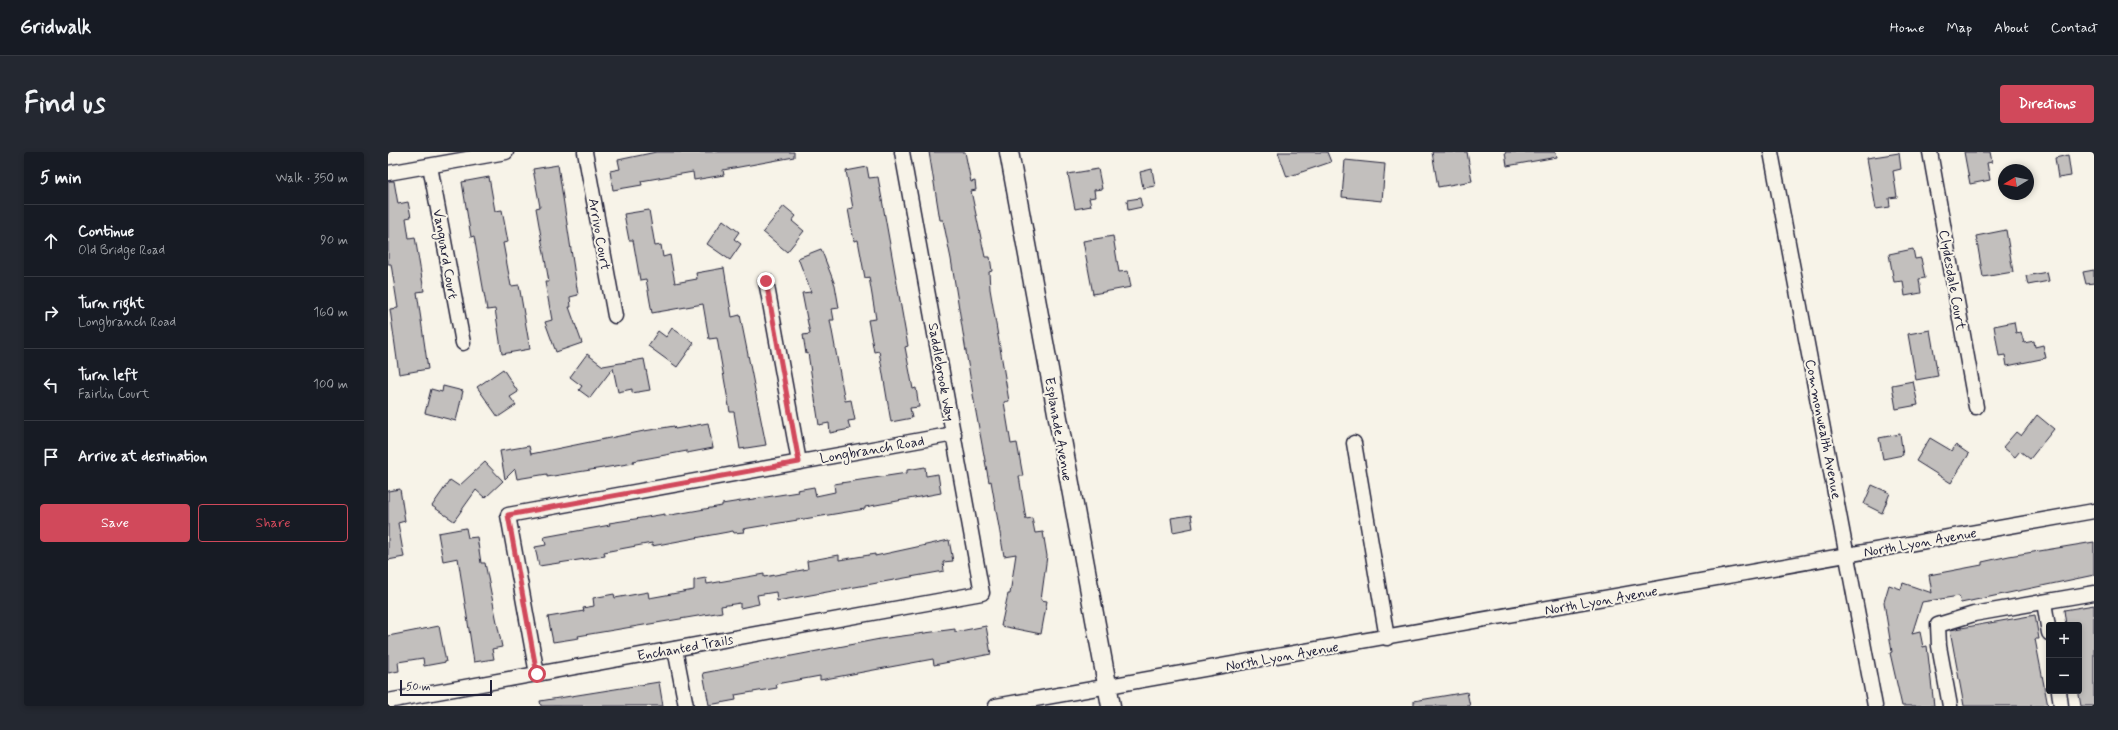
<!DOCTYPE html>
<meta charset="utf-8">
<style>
body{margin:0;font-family:Mynerve,sans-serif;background:#242831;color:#f1f3f6}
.controls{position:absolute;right:12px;bottom:12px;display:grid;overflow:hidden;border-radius:4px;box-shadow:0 2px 6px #0003}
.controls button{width:36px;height:36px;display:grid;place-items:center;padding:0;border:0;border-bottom:1px solid #363941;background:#171b24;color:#f1f3f6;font:20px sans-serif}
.compass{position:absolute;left:1610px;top:12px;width:36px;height:36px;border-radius:50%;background:#171b24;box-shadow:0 2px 6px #0003;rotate:260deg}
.scale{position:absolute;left:12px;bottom:10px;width:92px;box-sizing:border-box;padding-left:4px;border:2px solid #22223b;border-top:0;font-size:11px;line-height:14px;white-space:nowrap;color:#22223b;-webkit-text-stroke:3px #f7f3e8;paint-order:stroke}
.stop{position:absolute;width:12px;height:12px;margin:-9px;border:3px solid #d1495b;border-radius:50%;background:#fff}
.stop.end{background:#d1495b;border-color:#fff;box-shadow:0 1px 4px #0008}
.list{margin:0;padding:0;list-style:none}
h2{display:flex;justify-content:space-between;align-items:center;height:52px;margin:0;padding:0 16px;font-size:17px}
h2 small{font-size:13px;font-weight:400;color:#9ea1a6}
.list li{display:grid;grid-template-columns:26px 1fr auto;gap:12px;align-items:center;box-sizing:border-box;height:72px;padding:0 16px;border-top:1px solid #363941}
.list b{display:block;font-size:15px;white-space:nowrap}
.list p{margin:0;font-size:13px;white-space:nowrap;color:#9ea1a6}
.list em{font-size:13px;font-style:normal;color:#9ea1a6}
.actions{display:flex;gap:8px;padding:12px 16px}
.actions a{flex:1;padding:9px 0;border:1px solid #d1495b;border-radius:4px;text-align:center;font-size:14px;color:#d1495b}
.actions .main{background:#d1495b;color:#fff}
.icon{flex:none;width:22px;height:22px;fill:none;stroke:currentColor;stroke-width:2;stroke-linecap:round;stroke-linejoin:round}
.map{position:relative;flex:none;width:1706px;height:554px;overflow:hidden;border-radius:4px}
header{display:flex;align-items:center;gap:24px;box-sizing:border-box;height:56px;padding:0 20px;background:#171b24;border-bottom:1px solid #363941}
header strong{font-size:19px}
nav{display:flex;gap:22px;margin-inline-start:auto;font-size:14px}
.intro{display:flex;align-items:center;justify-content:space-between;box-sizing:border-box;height:96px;padding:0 24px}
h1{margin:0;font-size:28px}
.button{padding:10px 18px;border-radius:4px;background:#d1495b;color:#fff;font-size:14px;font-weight:700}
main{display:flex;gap:24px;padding:0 24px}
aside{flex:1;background:#171b24;border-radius:4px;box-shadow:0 2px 6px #0003}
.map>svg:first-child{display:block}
.building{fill:#c2bfbd;stroke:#22223b}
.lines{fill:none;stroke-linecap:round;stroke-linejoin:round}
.minor-casing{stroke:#22223b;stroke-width:17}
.major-casing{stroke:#22223b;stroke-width:21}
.minor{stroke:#f7f3e8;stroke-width:14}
.major{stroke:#f7f3e8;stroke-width:18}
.route{stroke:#d1495b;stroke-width:5}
.labels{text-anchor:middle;stroke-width:4;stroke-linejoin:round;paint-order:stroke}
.street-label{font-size:14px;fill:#22223b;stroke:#f7f3e8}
</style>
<header>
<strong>Gridwalk</strong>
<nav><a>Home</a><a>Map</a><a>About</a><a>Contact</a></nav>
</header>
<div class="intro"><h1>Find us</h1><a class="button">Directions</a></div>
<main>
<aside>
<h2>5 min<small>Walk · 350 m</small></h2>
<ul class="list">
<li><svg class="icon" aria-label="ahead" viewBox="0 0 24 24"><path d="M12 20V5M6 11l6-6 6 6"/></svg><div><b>Continue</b><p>Old Bridge Road</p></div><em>90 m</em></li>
<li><svg class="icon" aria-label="right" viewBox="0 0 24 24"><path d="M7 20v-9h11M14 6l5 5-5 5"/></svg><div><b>Turn right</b><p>Longbranch Road</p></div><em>160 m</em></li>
<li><svg class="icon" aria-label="left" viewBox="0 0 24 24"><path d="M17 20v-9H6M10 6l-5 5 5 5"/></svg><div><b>Turn left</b><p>Fairlin Court</p></div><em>100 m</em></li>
<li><svg class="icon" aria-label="arrive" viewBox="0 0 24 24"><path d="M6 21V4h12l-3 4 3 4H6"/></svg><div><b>Arrive at destination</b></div></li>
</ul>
<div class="actions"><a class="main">Save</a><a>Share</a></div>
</aside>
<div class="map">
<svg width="1706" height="554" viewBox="0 0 1706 554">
<rect width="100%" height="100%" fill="#f7f3e8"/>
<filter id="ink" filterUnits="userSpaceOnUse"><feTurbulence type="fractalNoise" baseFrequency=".025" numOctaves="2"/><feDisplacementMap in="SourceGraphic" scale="8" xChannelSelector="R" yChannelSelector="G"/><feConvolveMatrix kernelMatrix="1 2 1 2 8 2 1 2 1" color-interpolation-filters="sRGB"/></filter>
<g filter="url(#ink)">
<g class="building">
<path d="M268 0H406V5L335 18 336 23 306 28 305 20 253 29 254 33 225 38 222 19 232 17 230 8Z"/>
<path d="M541 0H577L583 30 587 29 588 38 583 39 597 105H602L604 119 601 120 602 137 621 249 616 250 623 292 629 291 635 324H631L638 367 644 366 647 381 655 380 659 404 653 448 659 449 653 482 613 474 620 442H622L628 402 616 404 603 329 601 330 587 255 563 107 555 68H552Z"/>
<path d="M890 0H939L943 10 899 25Z"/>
<path d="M1044 0H1079L1084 29 1050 35Z"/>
<path d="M1117 0H1168L1169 5 1119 14Z"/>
<path d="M1576 0H1602L1604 10 1599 11 1602 28 1582 32Z"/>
<path d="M1511 1 1513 17 1505 19 1509 45 1501 46 1502 55 1488 57 1479 6Z"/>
<path d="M1680 3 1683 24 1670 26 1667 6Z"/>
<path d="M957 8 997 12 994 49 954 45Z"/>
<path d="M170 13 190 143 182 145 183 155H181L194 191 168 200 157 170 164 168 157 130H161L148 56 152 55 145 17Z"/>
<path d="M479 15 481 26 490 25 520 194 517 195 525 237 528 236 531 255 522 256 524 266 503 270 491 199 486 200 480 168 488 167 481 125 477 126 470 88 466 89 460 57 465 56 458 19Z"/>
<path d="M710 17 714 37 706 38 707 45 701 46 703 54 687 57 680 22Z"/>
<path d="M764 17 767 34 755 36 752 20Z"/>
<path d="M101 25 107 59 114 58 120 90 115 91 123 134 131 133 142 197 114 202 107 157 99 158 86 84 83 85 74 30Z"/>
<path d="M0 29H6L10 52 20 50 23 65 18 66 21 86 27 85 36 139 29 140 40 217 11 222 2 157 10 156 3 112H0Z"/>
<path d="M752 46 754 55 740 58 739 48Z"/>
<path d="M396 54 408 64 404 69 416 79 399 100 375 80Z"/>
<path d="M261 58 267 94 273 93 275 105 282 103 287 131 309 127 308 121 336 116 344 165 352 163 378 293 352 297 346 260H342L329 186 321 187 315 152 264 161 258 127 252 128 245 88H241L236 62Z"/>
<path d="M335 68 351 80 346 87 353 92 342 108 319 92Z"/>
<path d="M1618 78 1625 120 1595 125 1588 84Z"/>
<path d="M725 84 731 120 740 119 743 135 705 142 695 89Z"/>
<path d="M433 97 447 133 451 156 444 157 446 168H442L457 249 463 248 467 268 460 269 462 277 442 281 441 271 431 273 420 201 418 202 415 183 422 182 414 141 423 140 410 106Z"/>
<path d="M1525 97 1527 107 1533 106 1537 126 1531 127 1533 141 1517 144 1515 129 1506 130 1501 102Z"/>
<path d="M1706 118V131L1698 132 1695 120Z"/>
<path d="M1659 120 1661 129 1640 133 1638 124Z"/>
<path d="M1626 170 1628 181 1633 180 1636 191 1646 189 1647 195 1655 193 1658 206 1619 214 1617 203 1611 204 1606 174Z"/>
<path d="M284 176 306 191 289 215 260 194 270 179 278 185Z"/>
<path d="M1542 178 1550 224 1528 228 1520 182Z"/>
<path d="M199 202 215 214 256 207 262 238 244 241V237L230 240 225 216 202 246 191 238 194 234 182 225Z"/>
<path d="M115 217 130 240 122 245 128 253 110 265 89 235Z"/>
<path d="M1525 229 1530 253 1508 257 1504 233Z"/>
<path d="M55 234 75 239 68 269 37 261 43 237 54 240Z"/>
<path d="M1649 263 1666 277 1642 307 1632 299 1627 305 1615 295 1628 280 1633 284Z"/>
<path d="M320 271 325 296 299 301V299L245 309 246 311 159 325V322L129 327 127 317 117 327 112 299 141 294 143 302 256 279 286 274 287 277Z"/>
<path d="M1512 282 1515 303 1495 307 1491 286Z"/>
<path d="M1542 286 1564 299 1568 293 1581 302 1563 331 1528 309Z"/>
<path d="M97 310 115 329 97 346 88 338 66 369 44 354 62 328 71 334Z"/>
<path d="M537 315 538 324 550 322 553 341 477 355V357L355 377 356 380 346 381 345 379 264 394V391L216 400 217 404 151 414 147 395 158 393 156 385 222 373 221 371 247 367 277 362V364L334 354V352L410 340 409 338 426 335 428 344 447 340 446 332 519 321V318Z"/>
<path d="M1484 333 1502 341 1494 361 1476 352Z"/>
<path d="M12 337 17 369 10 371 16 405 0 408V339Z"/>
<path d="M803 363 805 376 785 380 783 366Z"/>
<path d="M78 376 80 386 89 385 93 411H97L114 495 104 497 106 507 86 510 70 406 55 409 50 381Z"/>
<path d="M561 388 565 409 555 410 556 419 389 449 388 440 369 443 371 452 352 456V451L333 454 334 460 190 484 191 486 165 490 160 465 196 459 195 456 206 454 205 446 226 442 227 446 260 440 261 446 306 438V428L318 426 319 432 376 422V425L420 417 419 409 451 403V408L487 402V404Z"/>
<path d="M1706 390V423L1573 451 1571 444 1534 450 1524 482 1532 480 1535 495 1539 494 1546 554H1514L1502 501 1504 500 1496 450 1501 433 1513 437 1515 431 1544 441 1541 423 1594 413V410L1621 404Z"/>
<path d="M1706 453V554H1693L1691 543V473H1678L1676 458Z"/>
<path d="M1647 463 1651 487H1647L1660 554H1576L1562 478Z"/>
<path d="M51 474 58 510 36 514 35 506 10 510 11 519 0 521V484Z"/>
<path d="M598 474 603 502 546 513 545 507 432 528V524L388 532 389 536 347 543 348 548 321 553 315 521 492 487 567 477V480Z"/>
<path d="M271 530 275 554H153L152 549Z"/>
<path d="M1079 540 1082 554H1026V549Z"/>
</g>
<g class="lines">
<defs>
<g id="minor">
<path d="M197 0 227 164"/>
<path d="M1383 0 1487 554"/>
<path d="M1542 0 1588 255"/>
<path d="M42 14 75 191"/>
<path d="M0 21 118 0"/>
<path d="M378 129 411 310"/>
<path d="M966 291 999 486"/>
<path d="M1656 450 1661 481"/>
<path d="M287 497 298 554"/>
<path d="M149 522 120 363 566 282"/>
<path d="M1671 539 1673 554"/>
<path d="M0 549 594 441 514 0"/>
<path d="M608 554 1706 359"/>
<path d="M1562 554 1551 494 1550 473 1586 462 1706 441"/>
</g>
<path id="major" d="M621 0 723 554"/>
</defs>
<use href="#minor" class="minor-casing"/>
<use href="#major" class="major-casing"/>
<use href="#minor" class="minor"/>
<use href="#major" class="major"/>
</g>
</g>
<g class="lines" filter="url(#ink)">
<path class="route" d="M149 522 120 363 411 310 378 129"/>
</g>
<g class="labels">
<g class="street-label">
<text transform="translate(212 82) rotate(80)" y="5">Arrivo Court</text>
<text transform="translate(58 102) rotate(80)" y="5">Vanguard Court</text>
<text transform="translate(1565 128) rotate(80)" y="5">Clydesdale Court</text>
<text transform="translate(554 220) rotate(80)" y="5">Saddlebrook Way</text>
<text transform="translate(671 277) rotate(80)" y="5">Esplanade Avenue</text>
<text transform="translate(1436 277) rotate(79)" y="5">Commonwealth Avenue</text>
<text transform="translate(484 297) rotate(-10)" y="5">Longbranch Road</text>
<text transform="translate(1532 390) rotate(-10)" y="5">North Lyon Avenue</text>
<text transform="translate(1213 448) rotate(-10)" y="5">North Lyon Avenue</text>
<text transform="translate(297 495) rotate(-10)" y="5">Enchanted Trails</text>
<text transform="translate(894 504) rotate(-10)" y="5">North Lyon Avenue</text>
</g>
</g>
</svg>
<div class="controls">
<button>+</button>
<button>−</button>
</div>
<svg class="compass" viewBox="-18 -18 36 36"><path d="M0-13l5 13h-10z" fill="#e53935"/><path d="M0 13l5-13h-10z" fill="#9ea1a6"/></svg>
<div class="scale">50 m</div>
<div class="stop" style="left:149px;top:522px"></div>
<div class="stop end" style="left:378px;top:129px"></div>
</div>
</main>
